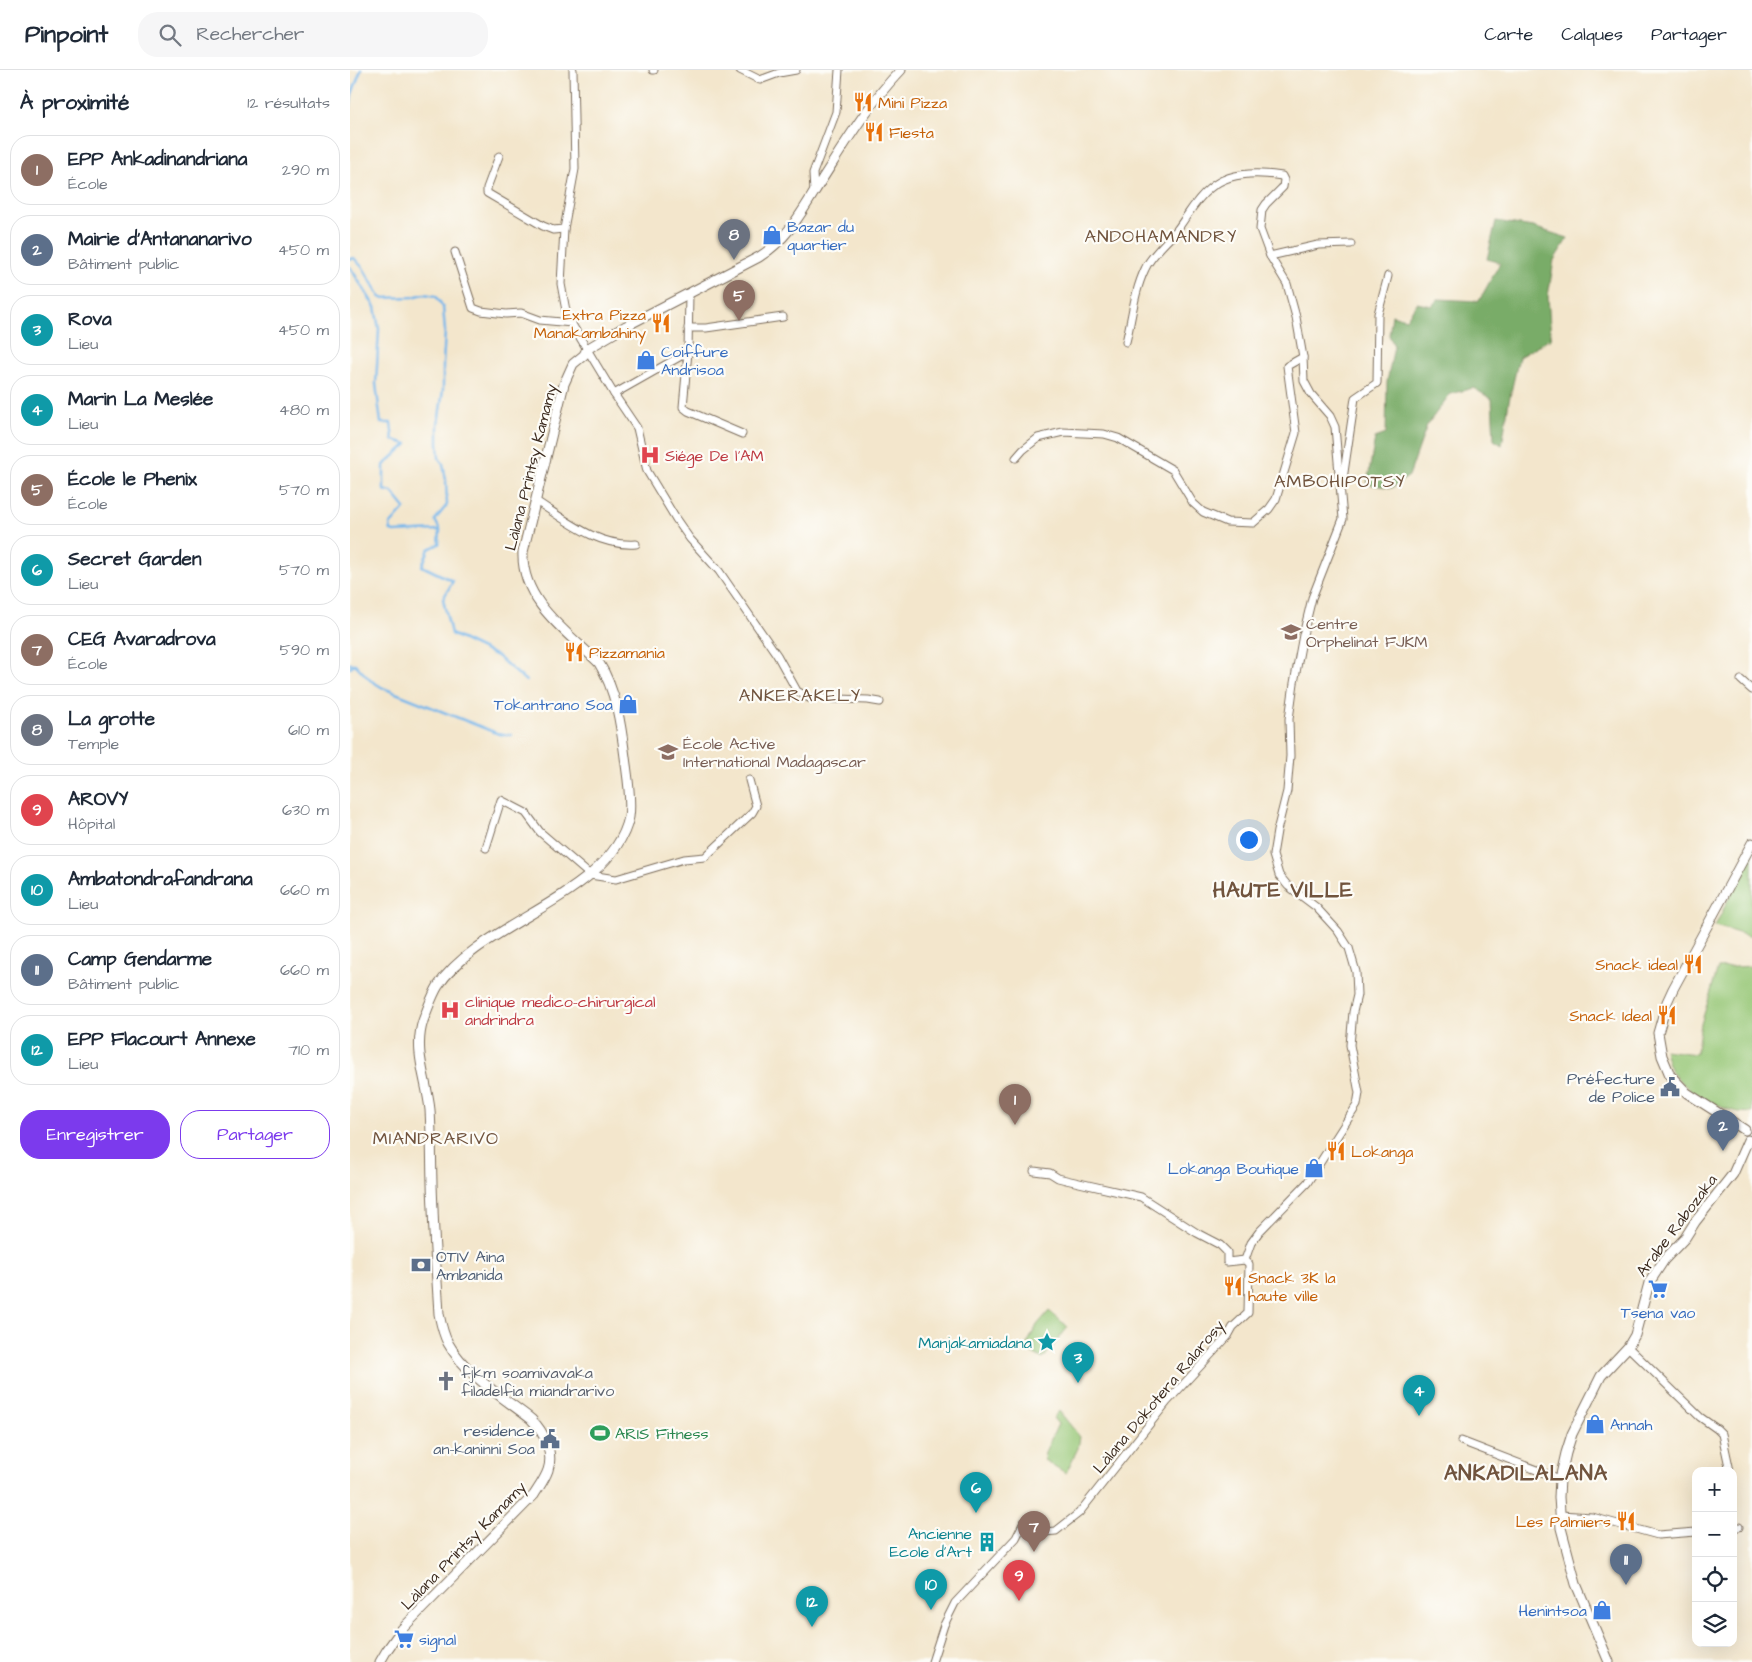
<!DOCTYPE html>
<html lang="fr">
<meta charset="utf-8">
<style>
body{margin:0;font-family:"Architects Daughter",sans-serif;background:#f6f6f7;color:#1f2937}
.controls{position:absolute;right:15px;bottom:15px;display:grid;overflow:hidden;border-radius:10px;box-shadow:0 5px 20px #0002}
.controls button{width:45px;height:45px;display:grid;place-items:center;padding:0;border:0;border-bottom:1px solid #e0e1e3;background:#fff;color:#1f2937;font:25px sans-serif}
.you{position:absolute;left:898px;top:769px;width:18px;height:18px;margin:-12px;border:4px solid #fff;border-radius:50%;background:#1a73e8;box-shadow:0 0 0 8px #1a73e833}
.badge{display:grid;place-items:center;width:32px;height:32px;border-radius:50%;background:#7c3aed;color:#fff;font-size:16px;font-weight:700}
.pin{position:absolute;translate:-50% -41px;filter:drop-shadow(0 1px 2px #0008)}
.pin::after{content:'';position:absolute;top:26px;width:18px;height:15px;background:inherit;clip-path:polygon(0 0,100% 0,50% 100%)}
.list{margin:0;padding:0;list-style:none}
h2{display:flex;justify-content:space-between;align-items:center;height:65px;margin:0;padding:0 20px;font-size:21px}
h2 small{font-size:16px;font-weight:400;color:#747a83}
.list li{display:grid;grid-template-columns:32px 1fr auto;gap:15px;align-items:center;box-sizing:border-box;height:70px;margin:0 10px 10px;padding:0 10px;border:1px solid #e0e1e3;border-radius:20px}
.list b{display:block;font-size:19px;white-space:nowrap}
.list p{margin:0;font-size:16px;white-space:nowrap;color:#747a83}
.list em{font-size:16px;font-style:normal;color:#747a83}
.actions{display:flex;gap:10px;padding:15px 20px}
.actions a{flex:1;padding:11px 0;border:1px solid #7c3aed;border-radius:20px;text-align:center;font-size:18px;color:#7c3aed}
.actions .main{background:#7c3aed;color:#fff}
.icon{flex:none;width:28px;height:28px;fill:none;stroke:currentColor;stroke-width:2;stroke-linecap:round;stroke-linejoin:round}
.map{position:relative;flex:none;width:1402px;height:1592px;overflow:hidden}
header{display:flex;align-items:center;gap:30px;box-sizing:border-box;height:70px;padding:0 25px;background:#fff;border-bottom:1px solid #e0e1e3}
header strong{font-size:24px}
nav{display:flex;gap:28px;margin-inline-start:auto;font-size:18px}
.search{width:350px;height:45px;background:#f6f6f7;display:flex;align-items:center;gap:12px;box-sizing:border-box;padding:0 18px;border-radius:20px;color:#747a83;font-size:19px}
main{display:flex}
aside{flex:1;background:#fff}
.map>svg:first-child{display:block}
.green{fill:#97c777;stroke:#69784a}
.forest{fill:#79ac68;stroke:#5a6b43}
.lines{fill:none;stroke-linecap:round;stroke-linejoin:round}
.stream{stroke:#77b7eb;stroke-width:2.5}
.minor-casing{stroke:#7b6c5b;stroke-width:9}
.tertiary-casing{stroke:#7b6c5b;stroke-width:11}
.minor{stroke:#fff;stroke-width:7}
.tertiary{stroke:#fff;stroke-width:9}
.labels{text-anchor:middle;stroke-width:4.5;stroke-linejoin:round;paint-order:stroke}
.food-label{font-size:16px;fill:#c56008;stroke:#fdfcf7;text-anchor:start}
.shop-label{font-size:16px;fill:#366cbe;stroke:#fdfcf7;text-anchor:start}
.health-label{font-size:16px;fill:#be3a42;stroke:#fdfcf7;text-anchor:start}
.street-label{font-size:16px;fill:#3b2a1e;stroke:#fdfcf7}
.education-label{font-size:16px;fill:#785e54;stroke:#fdfcf7;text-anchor:start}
.service-label{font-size:16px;fill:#4e5e75;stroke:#fdfcf7;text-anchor:end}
.culture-label{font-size:16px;fill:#0d838f;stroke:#fdfcf7;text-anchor:end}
.worship-label{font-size:16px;fill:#5b616d;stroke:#fdfcf7;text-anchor:start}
.leisure-label{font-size:16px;fill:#27864d;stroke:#fdfcf7;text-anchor:start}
.neighbourhood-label{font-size:18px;letter-spacing:1px;fill:#71543e;stroke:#fdfcf7}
.district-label{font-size:21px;font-weight:bold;letter-spacing:1px;fill:#71543e;stroke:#fdfcf7}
</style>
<header>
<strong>Pinpoint</strong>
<div class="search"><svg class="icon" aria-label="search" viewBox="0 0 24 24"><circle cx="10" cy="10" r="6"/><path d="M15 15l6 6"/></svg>Rechercher</div>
<nav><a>Carte</a><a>Calques</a><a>Partager</a></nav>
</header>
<main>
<aside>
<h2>À proximité<small>12 résultats</small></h2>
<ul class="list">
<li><span class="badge" style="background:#8d6e63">1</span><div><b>EPP Ankadinandriana</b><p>École</p></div><em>290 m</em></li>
<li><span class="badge" style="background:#5c6f8a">2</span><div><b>Mairie d'Antananarivo</b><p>Bâtiment public</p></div><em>450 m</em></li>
<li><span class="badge" style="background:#0f9aa8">3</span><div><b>Rova</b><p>Lieu</p></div><em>450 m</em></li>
<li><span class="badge" style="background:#0f9aa8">4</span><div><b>Marin La Meslée</b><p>Lieu</p></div><em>480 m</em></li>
<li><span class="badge" style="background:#8d6e63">5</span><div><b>École le Phenix</b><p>École</p></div><em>570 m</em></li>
<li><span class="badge" style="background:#0f9aa8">6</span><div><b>Secret Garden</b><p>Lieu</p></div><em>570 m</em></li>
<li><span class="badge" style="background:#8d6e63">7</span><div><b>CEG Avaradrova</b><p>École</p></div><em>590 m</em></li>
<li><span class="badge" style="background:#6b7280">8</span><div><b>La grotte</b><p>Temple</p></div><em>610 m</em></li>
<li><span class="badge" style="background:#e0444e">9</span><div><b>AROVY</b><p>Hôpital</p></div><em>630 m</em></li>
<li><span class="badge" style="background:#0f9aa8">10</span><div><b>Ambatondrafandrana</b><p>Lieu</p></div><em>660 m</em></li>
<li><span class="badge" style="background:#5c6f8a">11</span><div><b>Camp Gendarme</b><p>Bâtiment public</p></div><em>660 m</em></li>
<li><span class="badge" style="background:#0f9aa8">12</span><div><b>EPP Flacourt Annexe</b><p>Lieu</p></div><em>710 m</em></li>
</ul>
<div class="actions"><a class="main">Enregistrer</a><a>Partager</a></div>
</aside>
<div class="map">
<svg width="1402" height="1592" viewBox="0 0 1402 1592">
<rect width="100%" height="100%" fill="#fdfcf7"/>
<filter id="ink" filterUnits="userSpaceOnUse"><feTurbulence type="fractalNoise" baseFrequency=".02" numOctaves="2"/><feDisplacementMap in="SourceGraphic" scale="10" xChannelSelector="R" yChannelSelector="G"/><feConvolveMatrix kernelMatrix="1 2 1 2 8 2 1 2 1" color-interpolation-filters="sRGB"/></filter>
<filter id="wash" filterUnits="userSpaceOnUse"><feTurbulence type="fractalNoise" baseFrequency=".0096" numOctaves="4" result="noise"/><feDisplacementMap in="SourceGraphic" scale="20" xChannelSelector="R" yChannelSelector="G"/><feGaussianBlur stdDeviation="1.12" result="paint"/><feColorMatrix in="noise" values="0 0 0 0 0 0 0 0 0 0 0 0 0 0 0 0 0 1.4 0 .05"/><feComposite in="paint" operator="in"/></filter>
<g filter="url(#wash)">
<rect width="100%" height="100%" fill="#f3e6cc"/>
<g class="green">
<path d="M1402 782V867L1365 856Z"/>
<path d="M1402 896V1042C1379 1047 1331 1019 1320 999 1317 993 1316 986 1314 980L1346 984 1351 954 1368 898Z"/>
<path d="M699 1241 718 1257 693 1289 677 1280 675 1278 687 1255Z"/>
<path d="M709 1341 730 1367 728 1378 716 1403 694 1390 695 1382 708 1354 703 1348Z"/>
</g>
<path class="forest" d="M1146 151 1183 157 1218 168 1204 190 1198 226 1201 268 1169 287 1159 331 1152 375 1144 370 1142 329 1123 318 1100 324 1077 355 1059 406 1042 418 1017 414 1025 368 1036 364 1037 312 1044 276 1039 265 1042 245 1056 249 1067 233 1082 236 1088 229 1129 231 1150 193 1137 189Z"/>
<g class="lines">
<g class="stream">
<path d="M0 39 2 24 11 0"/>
<path d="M0 189 4 188 13 198 31 228 63 227 74 224 86 226 93 237 95 261 93 294V320L88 354V373L89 388 93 394 96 410 97 435 85 450 90 460 89 474 79 479 72 496 103 511 93 529 101 564 147 586 176 611"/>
<path d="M0 197 25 237 29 259 26 314 31 353H41L43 370 57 374 34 395V420L42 422 55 438 40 455 41 461 44 462 90 460"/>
<path d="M0 594H5L0 598"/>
<path d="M5 594 20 610 33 618 149 664 161 665"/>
</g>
</g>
</g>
<g filter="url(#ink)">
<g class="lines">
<defs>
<g id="minor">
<path d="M303 0H304"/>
<path d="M390 0 410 10 429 3 446 0"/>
<path d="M149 86 137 118V123L193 156 203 160 214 159 225 99 223 0"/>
<path d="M464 122 463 103 486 42 489 0"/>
<path d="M214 159 211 214 217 246 264 324 287 358 297 401 326 449 340 469 369 501 427 585 447 621 459 628 518 630 530 632"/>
<path d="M105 182 123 238 131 241 156 244 171 243 190 250 222 253"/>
<path d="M920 186 968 175 1001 174"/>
<path d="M338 258H356L433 247"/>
<path d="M338 282 339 223"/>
<path d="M264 324 338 282 333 337 338 341 392 364"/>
<path d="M666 388 673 380 688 368 713 362 754 364 768 368 823 400 843 433 853 442 877 452 903 453 919 439 926 429 946 363 937 296 953 287"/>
<path d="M993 409 1005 328 1027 313 1028 244 1038 206"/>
<path d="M186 431C217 451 248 477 286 474"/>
<path d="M1391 610 1402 620"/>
<path d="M136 778 151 730 176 743 190 762 240 805 266 809 334 789 355 787 402 743 406 736 399 710"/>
<path d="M684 1101 700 1103 708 1108 716 1110 791 1127 847 1163 870 1175 877 1182V1192L895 1190"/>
<path d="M1278 1277 1350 1347 1367 1359 1372 1364 1380 1401"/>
<path d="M1111 1371 1210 1409"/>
<path d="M1210 1445 1242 1447 1308 1465 1346 1462"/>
<path d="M1383 1457H1389"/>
<path d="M582 1592 594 1555 605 1533 666 1468 674 1452 684 1455 694 1462 706 1461 729 1443 817 1332 878 1266 883 1257 898 1243 899 1194 895 1190 901 1173 909 1162 957 1113 1007 1035 1009 1023 1000 975 1003 942 1007 925 1006 902 999 878 988 861 966 837 938 816 929 805 923 785 927 761 937 721 940 686 939 649 944 613 953 565 962 528 993 449 985 357 980 346 961 324 954 311 953 287 946 247 937 214 920 186 910 159 912 140 916 134 933 117 934 110 932 106C908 102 878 102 859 119 845 130 837 147 826 161 816 173 801 185 795 199 784 222 782 248 776 272"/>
</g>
<g id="tertiary">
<path d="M1395 1060 1337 1023 1320 1005 1312 986 1308 963 1317 932 1323 919 1402 773"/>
<path d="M30 1592 37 1580 52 1559 184 1425C189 1417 195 1409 198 1400 204 1382 194 1362 181 1349 154 1328 115 1304 98 1273 93 1264 91 1254 89 1244 87 1208 84 1173 83 1138 81 1105 82 1073 80 1040 77 1010 63 981 73 951 77 940 82 926 88 916 130 852 263 825 279 747 282 730 277 704 275 687 271 655 266 620 249 593 217 562 171 531 173 482L214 314 223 294 234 285 237 279 276 256 409 187C438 169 453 140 471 111 496 72 519 33 551 0"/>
<path d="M1259 1592 1226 1514 1211 1458 1209 1427 1210 1409 1216 1383 1222 1364 1251 1306 1278 1277 1285 1265 1299 1213 1314 1190 1335 1168 1345 1152 1383 1104 1398 1070"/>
</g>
</defs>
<use href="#minor" class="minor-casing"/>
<use href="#tertiary" class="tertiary-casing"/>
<use href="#minor" class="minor"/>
<use href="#tertiary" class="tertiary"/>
</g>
</g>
<defs>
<symbol id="restaurant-bare" viewBox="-9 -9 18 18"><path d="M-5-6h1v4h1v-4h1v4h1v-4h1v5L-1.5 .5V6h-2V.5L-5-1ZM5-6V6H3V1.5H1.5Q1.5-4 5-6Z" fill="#e8710a" stroke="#fdfcf7" stroke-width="2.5" paint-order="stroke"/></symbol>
<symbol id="shop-bare" viewBox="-9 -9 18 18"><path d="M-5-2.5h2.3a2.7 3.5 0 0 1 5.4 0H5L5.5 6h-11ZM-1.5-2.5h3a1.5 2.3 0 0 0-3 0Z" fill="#3f7fe0" stroke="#fdfcf7" stroke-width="2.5" paint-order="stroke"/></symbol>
<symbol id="hospital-bare" viewBox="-9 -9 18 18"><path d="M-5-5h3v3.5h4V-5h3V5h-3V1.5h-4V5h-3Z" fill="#e0444e" stroke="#fdfcf7" stroke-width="2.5" paint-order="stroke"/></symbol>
<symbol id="school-bare" viewBox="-9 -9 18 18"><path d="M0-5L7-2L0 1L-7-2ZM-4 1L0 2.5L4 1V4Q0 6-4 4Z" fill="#8d6e63" stroke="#fdfcf7" stroke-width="2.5" paint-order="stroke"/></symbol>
<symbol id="civic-bare" viewBox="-9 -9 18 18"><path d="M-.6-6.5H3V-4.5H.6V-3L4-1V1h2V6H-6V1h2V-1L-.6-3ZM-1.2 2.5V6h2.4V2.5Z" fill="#5c6f8a" stroke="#fdfcf7" stroke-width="2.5" paint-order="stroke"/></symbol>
<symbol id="bank-bare" viewBox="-9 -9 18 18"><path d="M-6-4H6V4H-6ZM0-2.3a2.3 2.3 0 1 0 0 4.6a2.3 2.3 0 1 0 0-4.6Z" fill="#5c6f8a" stroke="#fdfcf7" stroke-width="2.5" paint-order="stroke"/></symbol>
<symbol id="supermarket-bare" viewBox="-9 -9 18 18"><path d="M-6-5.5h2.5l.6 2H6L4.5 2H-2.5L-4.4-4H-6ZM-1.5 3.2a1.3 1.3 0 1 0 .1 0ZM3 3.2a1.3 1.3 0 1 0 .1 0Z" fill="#3f7fe0" stroke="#fdfcf7" stroke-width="2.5" paint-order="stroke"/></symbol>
<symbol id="sight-bare" viewBox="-9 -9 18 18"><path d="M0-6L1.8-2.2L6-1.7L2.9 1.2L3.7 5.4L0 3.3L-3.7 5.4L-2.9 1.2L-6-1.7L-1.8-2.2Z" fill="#0f9aa8" stroke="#fdfcf7" stroke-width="2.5" paint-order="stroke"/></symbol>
<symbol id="church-bare" viewBox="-9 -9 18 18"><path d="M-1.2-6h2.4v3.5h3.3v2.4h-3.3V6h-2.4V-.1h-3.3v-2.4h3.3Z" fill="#6b7280" stroke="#fdfcf7" stroke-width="2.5" paint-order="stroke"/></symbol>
<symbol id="stadium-bare" viewBox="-9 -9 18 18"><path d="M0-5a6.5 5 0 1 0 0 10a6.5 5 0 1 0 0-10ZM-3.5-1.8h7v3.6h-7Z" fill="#2e9e5b" stroke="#fdfcf7" stroke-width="2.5" paint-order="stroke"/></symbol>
<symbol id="building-bare" viewBox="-9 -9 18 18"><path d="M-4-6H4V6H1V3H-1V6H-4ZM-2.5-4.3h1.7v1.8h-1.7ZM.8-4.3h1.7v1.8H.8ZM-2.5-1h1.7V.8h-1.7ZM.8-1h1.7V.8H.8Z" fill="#0f9aa8" stroke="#fdfcf7" stroke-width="2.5" paint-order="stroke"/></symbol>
</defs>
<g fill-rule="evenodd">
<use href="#restaurant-bare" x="499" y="18" width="28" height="28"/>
<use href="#restaurant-bare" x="510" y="48" width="28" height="28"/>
<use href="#shop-bare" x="408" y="151" width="28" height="28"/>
<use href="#restaurant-bare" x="297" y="239" width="28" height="28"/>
<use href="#shop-bare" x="282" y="276" width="28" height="28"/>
<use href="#hospital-bare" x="286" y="371" width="28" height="28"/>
<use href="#school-bare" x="927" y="548" width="28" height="28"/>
<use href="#restaurant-bare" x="210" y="568" width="28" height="28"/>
<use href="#shop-bare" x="264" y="620" width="28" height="28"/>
<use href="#school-bare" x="304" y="668" width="28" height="28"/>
<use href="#restaurant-bare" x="1329" y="880" width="28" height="28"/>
<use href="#hospital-bare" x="86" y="926" width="28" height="28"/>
<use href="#restaurant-bare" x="1303" y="931" width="28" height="28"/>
<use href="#civic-bare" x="1306" y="1003" width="28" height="28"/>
<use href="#restaurant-bare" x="972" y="1067" width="28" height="28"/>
<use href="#shop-bare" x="950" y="1084" width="28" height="28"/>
<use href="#bank-bare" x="57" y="1181" width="28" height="28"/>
<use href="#restaurant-bare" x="869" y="1202" width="28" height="28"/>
<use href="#supermarket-bare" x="1294" y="1205" width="28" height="28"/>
<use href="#sight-bare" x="683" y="1258" width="28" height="28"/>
<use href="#church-bare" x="82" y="1297" width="28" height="28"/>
<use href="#shop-bare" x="1231" y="1340" width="28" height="28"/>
<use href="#stadium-bare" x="236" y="1349" width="28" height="28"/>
<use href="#civic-bare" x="186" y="1355" width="28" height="28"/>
<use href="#restaurant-bare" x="1262" y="1437" width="28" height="28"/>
<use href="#building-bare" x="623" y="1458" width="28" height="28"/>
<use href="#shop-bare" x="1238" y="1526" width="28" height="28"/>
<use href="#supermarket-bare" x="40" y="1555" width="28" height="28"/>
</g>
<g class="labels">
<g class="food-label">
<text x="528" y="38">Mini Pizza</text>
<text x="539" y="68">Fiesta</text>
<text x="296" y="250" text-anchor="end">Extra Pizza<tspan x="296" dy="18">Manakambahiny</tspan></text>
<text x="239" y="588">Pizzamania</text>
<text x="1328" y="900" text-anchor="end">Snack ideal</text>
<text x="1302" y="951" text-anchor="end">Snack Ideal</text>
<text x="1001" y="1087">Lokanga</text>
<text x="898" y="1213">Snack 3K la<tspan x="898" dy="18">haute ville</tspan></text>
<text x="1261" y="1457" text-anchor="end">Les Palmiers</text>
</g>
<g class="shop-label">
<text x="437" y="162">Bazar du<tspan x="437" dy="18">quartier</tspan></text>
<text x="311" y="287">Coiffure<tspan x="311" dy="18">Andrisoa</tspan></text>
<text x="263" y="640" text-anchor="end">Tokantrano Soa</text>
<text x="949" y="1104" text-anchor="end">Lokanga Boutique</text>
<text x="1308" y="1248" text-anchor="middle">Tsena vao</text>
<text x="1260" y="1360">Annah</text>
<text x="1237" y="1546" text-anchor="end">Henintsoa</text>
<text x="69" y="1575">signal</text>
</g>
<g class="health-label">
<text x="315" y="391">Siége De l'AM</text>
<text x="115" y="937">clinique medico-chirurgical<tspan x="115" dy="18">andrindra</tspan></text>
</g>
<g class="street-label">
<text transform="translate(180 397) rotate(-76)" y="6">Làlana Printsy Kamamy</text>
<text transform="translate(1326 1155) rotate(-53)" y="6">Arabe Rabozaka</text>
<text transform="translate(808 1326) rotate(-50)" y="6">Làlana Dokotera Ralarosy</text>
<text transform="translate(113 1475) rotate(-46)" y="6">Làlana Printsy Kamamy</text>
</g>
<g class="education-label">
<text x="956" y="559">Centre<tspan x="956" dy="18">Orphelinat FJKM</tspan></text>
<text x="333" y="679">École Active<tspan x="333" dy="18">International Madagascar</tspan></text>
</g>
<g class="service-label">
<text x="1305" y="1014">Préfecture<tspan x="1305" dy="18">de Police</tspan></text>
<text x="86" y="1192" text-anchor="start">OTIV Aina<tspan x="86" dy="18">Ambanida</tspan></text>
<text x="185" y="1366">residence<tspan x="185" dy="18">an-kaninni Soa</tspan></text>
</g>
<g class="culture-label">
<text x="682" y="1278">Manjakamiadana</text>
<text x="622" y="1469">Ancienne<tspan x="622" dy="18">Ecole d'Art</tspan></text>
</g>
<g class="worship-label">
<text x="111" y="1308">fjkm soamivavaka<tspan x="111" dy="18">filadelfia miandrarivo</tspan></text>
</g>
<g class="leisure-label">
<text x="265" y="1369">ARIS Fitness</text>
</g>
<g class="neighbourhood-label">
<text x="811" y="172">ANDOHAMANDRY</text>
<text x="990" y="417">AMBOHIPOTSY</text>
<text x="450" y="631">ANKERAKELY</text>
<text x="86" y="1074">MIANDRARIVO</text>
</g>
<g class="district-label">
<text x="933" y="827">HAUTE VILLE</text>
<text x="1176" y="1410">ANKADILALANA</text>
</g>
</g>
</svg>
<div class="controls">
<button>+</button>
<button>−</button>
<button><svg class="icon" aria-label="locate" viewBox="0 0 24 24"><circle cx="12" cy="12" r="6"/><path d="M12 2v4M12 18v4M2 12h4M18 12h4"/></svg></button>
<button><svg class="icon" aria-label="layers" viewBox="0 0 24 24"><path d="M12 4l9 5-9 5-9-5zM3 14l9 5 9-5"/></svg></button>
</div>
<div class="you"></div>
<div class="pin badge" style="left:665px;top:1055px;background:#8d6e63">1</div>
<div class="pin badge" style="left:1373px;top:1081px;background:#5c6f8a">2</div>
<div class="pin badge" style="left:728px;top:1313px;background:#0f9aa8">3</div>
<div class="pin badge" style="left:1069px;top:1346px;background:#0f9aa8">4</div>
<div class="pin badge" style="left:389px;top:251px;background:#8d6e63">5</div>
<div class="pin badge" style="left:626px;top:1443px;background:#0f9aa8">6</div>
<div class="pin badge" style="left:684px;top:1482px;background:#8d6e63">7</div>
<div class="pin badge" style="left:384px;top:190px;background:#6b7280">8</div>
<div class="pin badge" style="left:669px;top:1531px;background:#e0444e">9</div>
<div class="pin badge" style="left:581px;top:1540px;background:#0f9aa8">10</div>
<div class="pin badge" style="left:1276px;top:1515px;background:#5c6f8a">11</div>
<div class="pin badge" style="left:462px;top:1557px;background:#0f9aa8">12</div>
</div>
</main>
